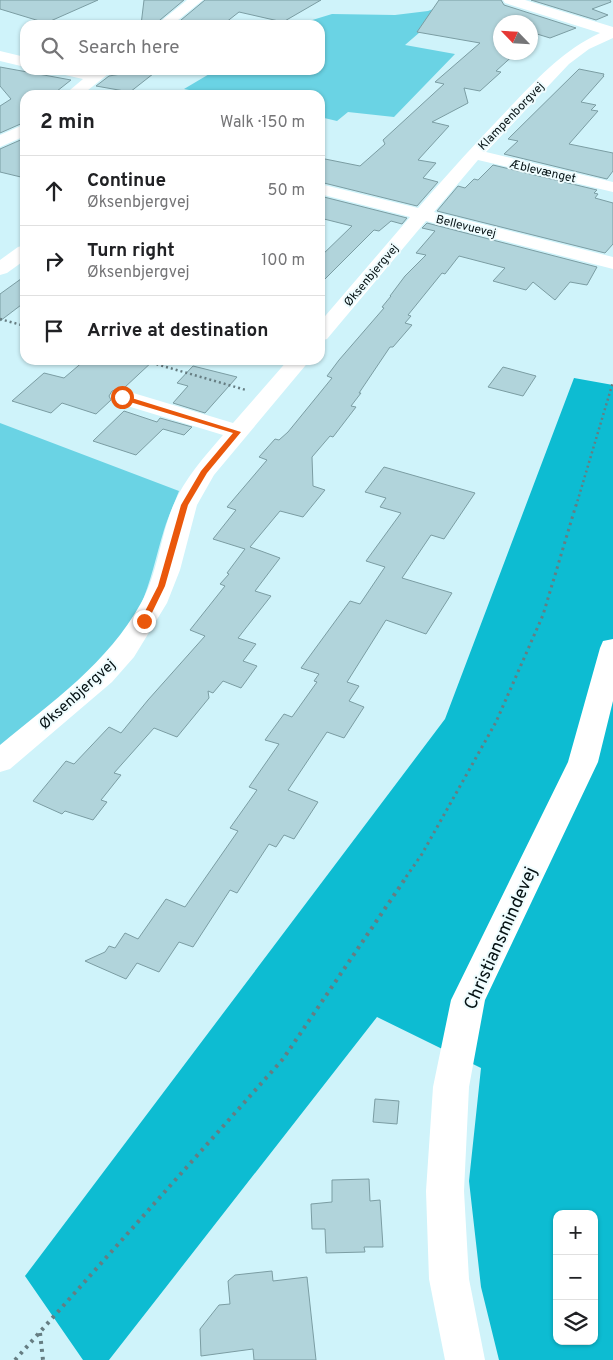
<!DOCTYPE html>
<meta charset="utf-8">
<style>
body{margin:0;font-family:Overpass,sans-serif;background:#f6f6f6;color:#202124}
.controls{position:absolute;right:15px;bottom:15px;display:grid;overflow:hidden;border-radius:10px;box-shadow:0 1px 4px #0004}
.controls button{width:45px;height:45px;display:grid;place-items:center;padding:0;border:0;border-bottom:1px solid #e0e0e0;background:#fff;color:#202124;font:25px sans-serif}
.compass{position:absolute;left:493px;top:15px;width:45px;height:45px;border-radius:50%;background:#fff;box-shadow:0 1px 4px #0004;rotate:295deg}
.stop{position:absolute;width:15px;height:15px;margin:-11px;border:4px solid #ea580c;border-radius:50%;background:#fff}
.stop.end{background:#ea580c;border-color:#fff;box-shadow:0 1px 5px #0008}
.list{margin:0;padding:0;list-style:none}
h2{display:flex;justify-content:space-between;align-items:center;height:65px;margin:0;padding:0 20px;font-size:21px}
h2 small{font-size:16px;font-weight:400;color:#757577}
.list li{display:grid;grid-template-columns:32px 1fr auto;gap:15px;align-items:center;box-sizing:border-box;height:70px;padding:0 20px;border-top:1px solid #e0e0e0}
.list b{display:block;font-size:19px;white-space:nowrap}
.list p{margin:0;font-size:16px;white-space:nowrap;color:#757577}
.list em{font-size:16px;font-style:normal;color:#757577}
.icon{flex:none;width:28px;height:28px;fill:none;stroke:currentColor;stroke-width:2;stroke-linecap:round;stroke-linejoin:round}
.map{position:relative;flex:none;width:613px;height:1360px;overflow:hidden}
.search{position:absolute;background:#fff;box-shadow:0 1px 4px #0004;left:20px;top:20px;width:305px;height:55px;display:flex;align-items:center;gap:12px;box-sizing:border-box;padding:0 18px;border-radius:15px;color:#757577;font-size:19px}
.panel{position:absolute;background:#fff;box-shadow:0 1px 4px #0004;left:20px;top:90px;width:305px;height:275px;border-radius:15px}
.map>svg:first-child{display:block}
.green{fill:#6ad3e4}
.forest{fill:#0dbcd2;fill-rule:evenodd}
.building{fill:#b1d4db;stroke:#7b9da3}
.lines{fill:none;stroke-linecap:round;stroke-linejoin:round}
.path-far2{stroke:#667d82;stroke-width:2.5;stroke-dasharray:2 3;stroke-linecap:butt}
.path-far1{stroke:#667d82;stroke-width:3;stroke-dasharray:2.5 4;stroke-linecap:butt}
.path{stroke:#667d82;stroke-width:4;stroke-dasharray:3 5;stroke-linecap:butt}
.minor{fill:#fff;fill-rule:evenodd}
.tertiary{fill:#fff;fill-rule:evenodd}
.route{fill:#ea580c}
.labels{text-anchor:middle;stroke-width:4;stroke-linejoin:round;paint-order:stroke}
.far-street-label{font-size:12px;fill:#051113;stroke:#eefcfe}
.street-label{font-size:15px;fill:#051113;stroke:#eefcfe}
.near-street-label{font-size:18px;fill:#051113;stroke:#eefcfe}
</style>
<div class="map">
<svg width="613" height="1360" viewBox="0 0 613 1360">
<rect width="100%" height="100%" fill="#cff3fa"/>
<g class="green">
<path d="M457 0 405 45 455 54 394 117 348 112 337 121 320 117V95H215L184 89 216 70H320V25H296L332 14 395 15 428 11Z"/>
<path d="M0 423 179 491C174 504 168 517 164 530 156 556 151 582 140 607 113 662 47 708 0 746Z"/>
</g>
<path class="forest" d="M574 378 613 385V1360H499L481 1287 469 1181 481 1068 377 1017 109 1360H83L25 1276 445 719ZM557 1214H594V1341H557Z"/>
<g class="building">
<path d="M0 0H98L46 23 0 9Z"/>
<path d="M144 0H184L154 25H141Z"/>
<path d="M205 0H321L283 22 239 12 225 23H218L215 25H175Z"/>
<path d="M439 0H501L504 5 576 28 550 38 537 34 530 40V22H500V52H517L496 71 501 72 480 91 464 88 468 103 432 122 449 126 418 160 436 163 423 178 438 182 417 206 320 182V158L360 166 385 144 383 140 444 84 435 82 480 43 417 32Z"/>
<path d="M531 0H610L611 2 592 9 608 15 596 20Z"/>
<path d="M0 67 71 80 52 95H25V115L22 118 25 119V122L0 133V106L11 99 0 86Z"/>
<path d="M579 69 604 74 603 76H604L581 102 596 105 591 110 598 111 569 144 613 153V171L607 179 504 154 518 141 508 139Z"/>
<path d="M145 70H158L130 92 96 86 109 76Z"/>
<path d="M25 138V178L0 172V149Z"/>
<path d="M493 165 597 190 594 193 598 194 595 198 613 203V244L605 253 437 211 458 186 465 188 474 179 478 180Z"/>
<path d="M320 196 407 218 402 224 391 221 379 231 374 230 320 284V257L352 226 320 218Z"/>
<path d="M427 223 597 267 587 285 570 282 555 300 533 282 526 290 493 281 505 268 459 256 445 274 442 273 408 315 411 316 405 323 412 325 393 347H390L359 393H361L351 406 356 407 333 437 330 436 312 457 313 486 325 490 303 517 280 511 250 547 280 558 255 591 271 596 238 638 256 644 243 661 257 666 241 688 223 681 213 693 208 691 209 698 177 737 154 728 114 773 121 775 101 800 107 802 93 820 65 811 62 814 33 801 66 761 74 764 109 727 121 733 148 700 205 636 190 630 225 586 220 584 229 574 227 573 245 549 213 539 236 510 227 507 267 460 259 457 275 439 279 440 288 432 332 378 327 376 339 360 384 308 382 307 391 296H390L405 276 426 255 416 253 435 231 422 228Z"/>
<path d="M25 276V302L0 321V294Z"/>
<path d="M85 360H154L124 388 112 391 109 396 111 400 96 414 62 403 51 413 12 401 44 373 64 378Z"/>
<path d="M193 366 237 377 205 413 173 403 188 386 177 383Z"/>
<path d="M503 367 536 376 523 396 488 387Z"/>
<path d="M124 411 157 422 160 418 192 427 184 435 163 429 136 455 93 441Z"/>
<path d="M384 467 475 493 444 539 431 535 402 578 452 593 426 634 386 620 347 682 359 686 349 701 364 707 344 738 327 732 288 790 318 802 294 839 284 835 276 847 269 844 237 893 230 890 193 947 179 942 159 972 137 963 126 979 85 961 105 952 109 946 115 948 125 933 138 939 166 899 185 907 238 831 230 828 257 790 249 787 279 744 265 740 284 714 292 717 317 682 314 681 319 674 301 668 350 601 360 604 385 567 366 561 401 513 380 507 386 498 365 492Z"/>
<path d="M375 1099 399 1101 397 1124 373 1122Z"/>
<path d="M369 1179 370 1201 380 1200 383 1247H364L365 1252 326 1253 325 1229H312L311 1204 332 1202V1180Z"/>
<path d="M272 1271 273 1281 307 1277 316 1360H254L253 1349 201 1356 200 1329 219 1305 230 1304 228 1281 235 1275Z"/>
</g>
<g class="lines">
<g class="path-far2">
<path d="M0 319 25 326"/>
<path d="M142 360 246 390"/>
<path d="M576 506 613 382"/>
</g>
<path class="path-far1" d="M406 877 422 854 496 722 543 615 576 505"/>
<g class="path">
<path d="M40 1333 43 1360"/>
<path d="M15 1360 283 1059 407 876"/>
</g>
<g class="minor">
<path d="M187 0H203L172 25H156Z"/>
<path d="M503 0H525L613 27V38L589 49 569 64 486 152 613 182V192L478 160 434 212 613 257V269L426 221 327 339 320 341V322L410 217 320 194V184L418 208C449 172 481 137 514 103 542 74 564 50 600 33L505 3Z"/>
<path d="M0 51 25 57V67L0 61Z"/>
<path d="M54 70 93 72 95 70H113L82 95H64L83 79 56 73Z"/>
<path d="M25 124V136L0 147V135Z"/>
<path d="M25 245V260L7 273 0 275V260L18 247Z"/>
<path d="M288 360H310L214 475 197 505 180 570 167 603 134 657 112 682 10 769 0 772V745C52 702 108 663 141 603 158 573 160 537 173 506 184 479 205 456 223 435L114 402 111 397 114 392 122 390 130 392 233 423Z"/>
</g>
<path class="tertiary" d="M613 639V701L598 762 485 1000 469 1087 464 1191 469 1279 485 1360H445L429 1279 426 1191 433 1087 451 1000 568 762 600 648 603 641Z"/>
</g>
<path class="route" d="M122 395 241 432 207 473 188 505 165 586 148 621 144 624 140 621 158 586 181 505 201 471 233 433 120 399V396Z"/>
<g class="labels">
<g class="far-street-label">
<text transform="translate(511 116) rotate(-46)" y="4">Klampenborgvej</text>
<text transform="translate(543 171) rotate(13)" y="4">Æblevænget</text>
<text transform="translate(466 226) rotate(14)" y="4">Bellevuevej</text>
<text transform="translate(371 275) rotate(-50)" y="4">Øksenbjergvej</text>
</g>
<g class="street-label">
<text transform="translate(77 694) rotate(-42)" y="5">Øksenbjergvej</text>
</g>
<g class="near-street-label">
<text transform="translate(500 938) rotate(-66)" y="6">Christiansmindevej</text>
</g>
</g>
</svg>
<div class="controls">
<button>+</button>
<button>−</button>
<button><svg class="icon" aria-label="layers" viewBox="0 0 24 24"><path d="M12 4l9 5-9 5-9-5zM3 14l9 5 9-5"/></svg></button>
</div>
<svg class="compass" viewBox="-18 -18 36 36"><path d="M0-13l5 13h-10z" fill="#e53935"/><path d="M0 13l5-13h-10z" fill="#757577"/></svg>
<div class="stop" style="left:122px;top:397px"></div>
<div class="stop end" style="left:144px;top:621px"></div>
<div class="search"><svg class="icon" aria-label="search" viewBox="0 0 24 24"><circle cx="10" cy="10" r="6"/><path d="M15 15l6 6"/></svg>Search here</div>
<section class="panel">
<h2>2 min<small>Walk · 150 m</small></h2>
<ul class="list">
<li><svg class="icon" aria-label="ahead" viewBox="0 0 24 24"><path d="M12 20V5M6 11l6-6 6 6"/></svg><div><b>Continue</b><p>Øksenbjergvej</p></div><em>50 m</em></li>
<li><svg class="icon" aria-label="right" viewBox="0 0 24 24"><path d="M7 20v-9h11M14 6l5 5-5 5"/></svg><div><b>Turn right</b><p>Øksenbjergvej</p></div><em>100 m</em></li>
<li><svg class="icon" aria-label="arrive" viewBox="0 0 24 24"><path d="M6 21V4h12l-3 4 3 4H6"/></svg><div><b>Arrive at destination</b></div></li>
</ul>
</section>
</div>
